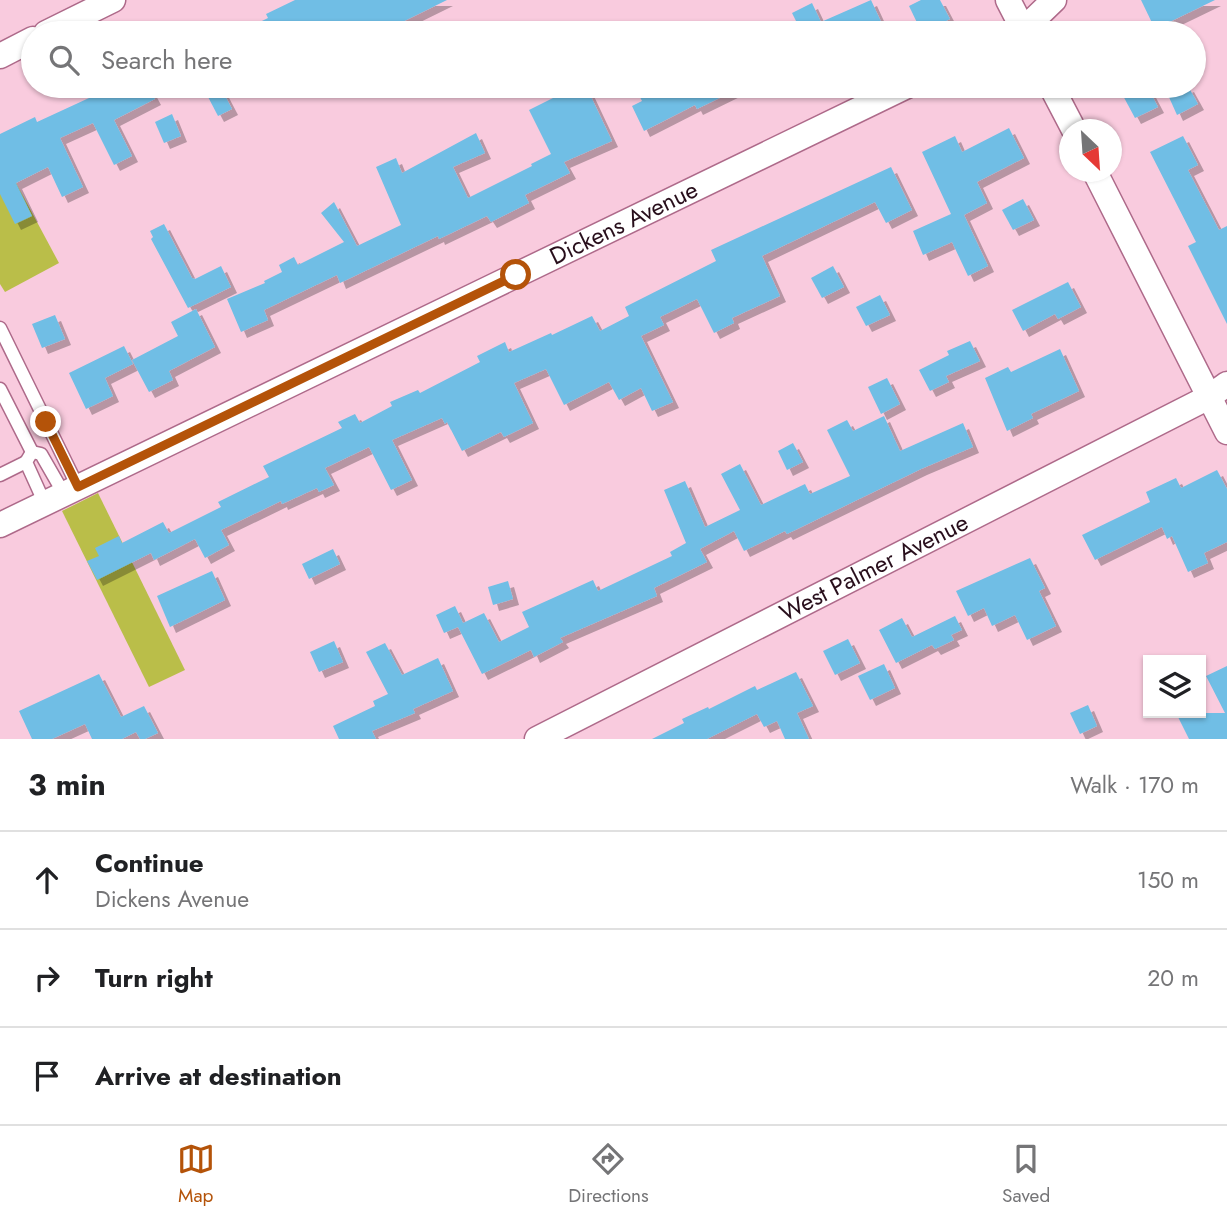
<!DOCTYPE html>
<meta charset="utf-8">
<style>
body{margin:0;font-family:Jost,sans-serif;background:#f6f6f6;color:#202124}
.controls{position:absolute;right:21px;bottom:21px;display:grid;overflow:hidden;border-radius:0px;box-shadow:0 2px 5px #0004}
.controls button{width:63px;height:63px;display:grid;place-items:center;padding:0;border:0;border-bottom:2px solid #e0e0e0;background:#fff;color:#202124;font:35px sans-serif}
.compass{position:absolute;left:1059px;top:119px;width:63px;height:63px;border-radius:50%;background:#fff;box-shadow:0 2px 5px #0004;rotate:155deg}
.stop{position:absolute;width:21px;height:21px;margin:-16px;border:5px solid #b45309;border-radius:50%;background:#fff}
.stop.end{background:#b45309;border-color:#fff;box-shadow:0 2px 7px #0008}
.list{margin:0;padding:0;list-style:none}
h2{display:flex;justify-content:space-between;align-items:center;height:91px;margin:0;padding:0 28px;font-size:30px}
h2 small{font-size:23px;font-weight:400;color:#757577}
.list li{display:grid;grid-template-columns:46px 1fr auto;gap:21px;align-items:center;box-sizing:border-box;height:98px;padding:0 28px;border-top:2px solid #e0e0e0}
.list b{display:block;font-size:26px;white-space:nowrap}
.list p{margin:0;font-size:23px;white-space:nowrap;color:#757577}
.list em{font-size:23px;font-style:normal;color:#757577}
.icon{flex:none;width:38px;height:38px;fill:none;stroke:currentColor;stroke-width:2;stroke-linecap:round;stroke-linejoin:round}
.map{position:relative;flex:none;width:1227px;height:739px;overflow:hidden}
.search{position:absolute;background:#fff;box-shadow:0 2px 5px #0004;left:21px;right:21px;top:21px;height:77px;display:flex;align-items:center;gap:18px;box-sizing:border-box;padding:0 24px;border-radius:38px;color:#757577;font-size:26px}
.sheet{height:385px;background:#fff}
nav{display:flex;justify-content:space-around;align-items:center;box-sizing:border-box;height:98px;border-top:2px solid #e0e0e0;background:#fff;font-size:19px;color:#757577}
nav a{display:grid;justify-items:center;gap:4px}
nav .on{color:#b45309}
.map>svg:first-child{display:block}
.green{fill:#babe49}
.building{fill:#70bee5;filter:url(#shadow)}
.lines{fill:none;stroke-linecap:round;stroke-linejoin:round}
.lane-casing{stroke:#ae6a8a;stroke-width:15}
.street-casing{stroke:#ae6a8a;stroke-width:27}
.lane{stroke:#fff;stroke-width:12}
.street{stroke:#fff;stroke-width:24}
.route{stroke:#b45309;stroke-width:9}
.labels{text-anchor:middle;stroke-width:6;stroke-linejoin:round;paint-order:stroke}
.street-label{font-size:24px;fill:#280e1b;stroke:#fbfbfb}
</style>
<div class="map">
<svg width="1227" height="739" viewBox="0 0 1227 739">
<defs>
<filter id="shadow"><feDropShadow dx="6" dy="6" stdDeviation="0" flood-color="#0004"/></filter>
</defs>
<rect width="100%" height="100%" fill="#f9cbde"/>
<g class="green">
<path d="M0 153 59 263 5 292 0 284Z"/>
<path d="M98 493 185 670 149 687 62 511Z"/>
</g>
<g class="building">
<path d="M295 0H447L388 29 391 33H237L268 18 266 14Z"/>
<path d="M871 0 883 26 866 33H796L801 31 792 13 812 3 821 22Z"/>
<path d="M921 0H940L950 19 922 33 909 6Z"/>
<path d="M1141 0H1215L1155 29Z"/>
<path d="M115 86H148L155 99 114 120 132 156 114 165 93 123 60 138 83 187 62 197 48 167 16 183 32 216 15 224 0 194V134L35 117 37 122Z"/>
<path d="M577 86H586L612 141 564 162 570 173 525 195 529 203 491 222 487 216 439 239 438 236 340 283 337 275 264 310 268 320 241 332 227 299 265 283 264 281 282 272 279 265 294 257 298 265 344 242 321 213 334 202 357 246 401 225 376 167 396 158 402 173 476 133 485 153 453 167 468 198 532 166 531 164 551 154 529 110Z"/>
<path d="M647 86H744L697 109 695 105 644 131 632 106 642 101 637 91Z"/>
<path d="M1134 86H1147L1158 107 1135 118 1121 92Z"/>
<path d="M1188 86 1198 104 1177 115 1168 95Z"/>
<path d="M221 88 232 109 218 116 207 95Z"/>
<path d="M172 114 181 136 164 143 155 122Z"/>
<path d="M1009 128 1024 158 977 182 987 203 964 215 988 266 968 276 952 242 923 255 913 231 951 214 922 152 955 136 962 152Z"/>
<path d="M1183 136 1198 165 1188 170 1219 230 1227 226V324L1188 246 1196 242 1150 152Z"/>
<path d="M891 167 912 210 886 223 875 202 762 256 780 296 732 318 734 323 714 333 697 299 660 317 664 325 641 336 673 402 652 411 641 388 619 400 609 382 564 405 546 369 514 383 533 423 504 437 501 432 462 451 447 422 445 424 442 418 392 440 412 480 391 490 369 447 325 468 334 485 319 492 317 488 282 504 281 501 221 530 229 545 205 558 195 539 154 560 151 553 97 580 87 561 99 556 95 548 119 536 122 543 163 522 169 533 221 507 218 502 269 477 263 466 342 428 338 422 355 414 360 423 392 406 390 402 418 390 420 393 480 362 477 356 505 342 509 352 551 333 552 335 592 316 600 331 629 316 625 307 716 261 711 250Z"/>
<path d="M1023 199 1034 220 1013 230 1002 210Z"/>
<path d="M164 224 192 278 195 279 221 266 231 287 188 308 151 239 153 237 150 231Z"/>
<path d="M833 266 844 287 822 298 811 278Z"/>
<path d="M1068 282 1081 307 1058 319 1055 314 1023 331 1012 310Z"/>
<path d="M880 295 890 315 866 326 856 307Z"/>
<path d="M196 309 215 347 169 371 173 380 149 392 132 360 178 336 171 322Z"/>
<path d="M55 315 65 339 42 348 32 324Z"/>
<path d="M970 341 980 361 946 376 949 382 930 391 919 370 949 355 947 351Z"/>
<path d="M124 346 133 364 105 378 113 396 86 409 69 373Z"/>
<path d="M1060 349 1079 391 1031 414 1033 418 1007 431 985 378 1008 367 1011 372Z"/>
<path d="M887 378 900 404 881 414 868 387Z"/>
<path d="M884 416 900 451 963 423 973 447 921 469 787 534 785 531 744 551 734 531 700 549 707 562 654 588 657 596 560 638 563 642 534 657 531 650 482 674 458 627 444 633 436 615 455 606 463 623 484 613 499 642 529 627 522 612 593 580 598 591 672 556 670 552 686 543 664 490 685 481 705 527 740 510 721 474 740 464 761 505 805 484 810 494 850 476 827 430 847 420 853 431Z"/>
<path d="M793 443 803 462 787 470 778 451Z"/>
<path d="M1217 470 1227 489V542L1204 553 1208 563 1188 572 1172 536 1167 539 1162 527 1095 560 1082 535 1150 502 1146 492 1176 478 1181 488Z"/>
<path d="M333 549 340 564 309 579 302 564Z"/>
<path d="M1030 558 1045 588 1039 591 1056 626 1027 640 1015 615 992 626 984 608 968 616 956 591Z"/>
<path d="M212 571 225 600 170 627 157 596Z"/>
<path d="M508 581 513 599 493 605 488 587Z"/>
<path d="M955 616 962 630 951 635 954 640 935 649 932 645 896 663 879 630 902 618 912 637Z"/>
<path d="M848 639 860 663 835 675 823 651Z"/>
<path d="M334 641 343 662 319 672 310 652Z"/>
<path d="M385 643 402 675 438 658 453 691 413 709 415 713 372 731 376 739H339L333 726 375 706 373 701 388 694 366 652Z"/>
<path d="M884 664 895 688 870 700 858 676Z"/>
<path d="M1227 666V739H1189L1176 713H1225L1206 676Z"/>
<path d="M796 672 813 706 797 713 809 739H785L777 721 764 727 757 714 707 739H652L684 723 682 719 708 707 709 709 755 686 757 690Z"/>
<path d="M99 674 121 717 144 706 158 733 145 739H140L136 732 122 739H92L85 724 52 739H32L19 711Z"/>
<path d="M1088 705 1097 726 1080 734 1070 713Z"/>
</g>
<g class="lines">
<defs>
<g id="lane">
<path d="M0 328 78 487"/>
<path d="M0 389 32 452"/>
<path d="M0 475 26 462"/>
<path d="M45 504 26 462 32 452 41 454 64 494"/>
</g>
<g id="street">
<path d="M1008 0 1025 33"/>
<path d="M46 33 113 0"/>
<path d="M1016 33 1023 30 1054 0"/>
<path d="M0 56 33 39"/>
<path d="M1051 86 1074 130"/>
<path d="M1095 172 1227 432"/>
<path id="s1" d="M0 525 907 86"/>
<path id="s2" d="M537 739 1209 397 1227 384"/>
</g>
</defs>
<use href="#lane" class="lane-casing"/>
<use href="#street" class="street-casing"/>
<use href="#lane" class="lane"/>
<use href="#street" class="street"/>
</g>
<g class="lines">
<path class="route" d="M46 422 78 487 516 275"/>
</g>
<g class="labels">
<g class="street-label">
<text dy="8" stroke="none"><textPath href="#s1" startOffset="693">Dickens Avenue</textPath></text>
<text dy="8" stroke="none"><textPath href="#s2" startOffset="378">West Palmer Avenue</textPath></text>
</g>
</g>
</svg>
<div class="controls">
<button><svg class="icon" aria-label="layers" viewBox="0 0 24 24"><path d="M12 4l9 5-9 5-9-5zM3 14l9 5 9-5"/></svg></button>
</div>
<svg class="compass" viewBox="-18 -18 36 36"><path d="M0-13l5 13h-10z" fill="#e53935"/><path d="M0 13l5-13h-10z" fill="#757577"/></svg>
<div class="stop" style="left:516px;top:275px"></div>
<div class="stop end" style="left:46px;top:422px"></div>
<div class="search"><svg class="icon" aria-label="search" viewBox="0 0 24 24"><circle cx="10" cy="10" r="6"/><path d="M15 15l6 6"/></svg>Search here</div>
</div>
<section class="sheet">
<h2>3 min<small>Walk · 170 m</small></h2>
<ul class="list">
<li><svg class="icon" aria-label="ahead" viewBox="0 0 24 24"><path d="M12 20V5M6 11l6-6 6 6"/></svg><div><b>Continue</b><p>Dickens Avenue</p></div><em>150 m</em></li>
<li><svg class="icon" aria-label="right" viewBox="0 0 24 24"><path d="M7 20v-9h11M14 6l5 5-5 5"/></svg><div><b>Turn right</b></div><em>20 m</em></li>
<li><svg class="icon" aria-label="arrive" viewBox="0 0 24 24"><path d="M6 21V4h12l-3 4 3 4H6"/></svg><div><b>Arrive at destination</b></div></li>
</ul>
</section>
<nav>
<a class="on"><svg class="icon" aria-label="map" viewBox="0 0 24 24"><path d="M3 6l6-2 6 2 6-2v14l-6 2-6-2-6 2zM9 4v14M15 6v14"/></svg>Map</a>
<a><svg class="icon" aria-label="directions" viewBox="0 0 24 24"><path d="M12 3l9 9-9 9-9-9zM9 14v-3h6M13 9l2 2-2 2"/></svg>Directions</a>
<a><svg class="icon" aria-label="saved" viewBox="0 0 24 24"><path d="M7 4h10v16l-5-4-5 4z"/></svg>Saved</a>
</nav>
